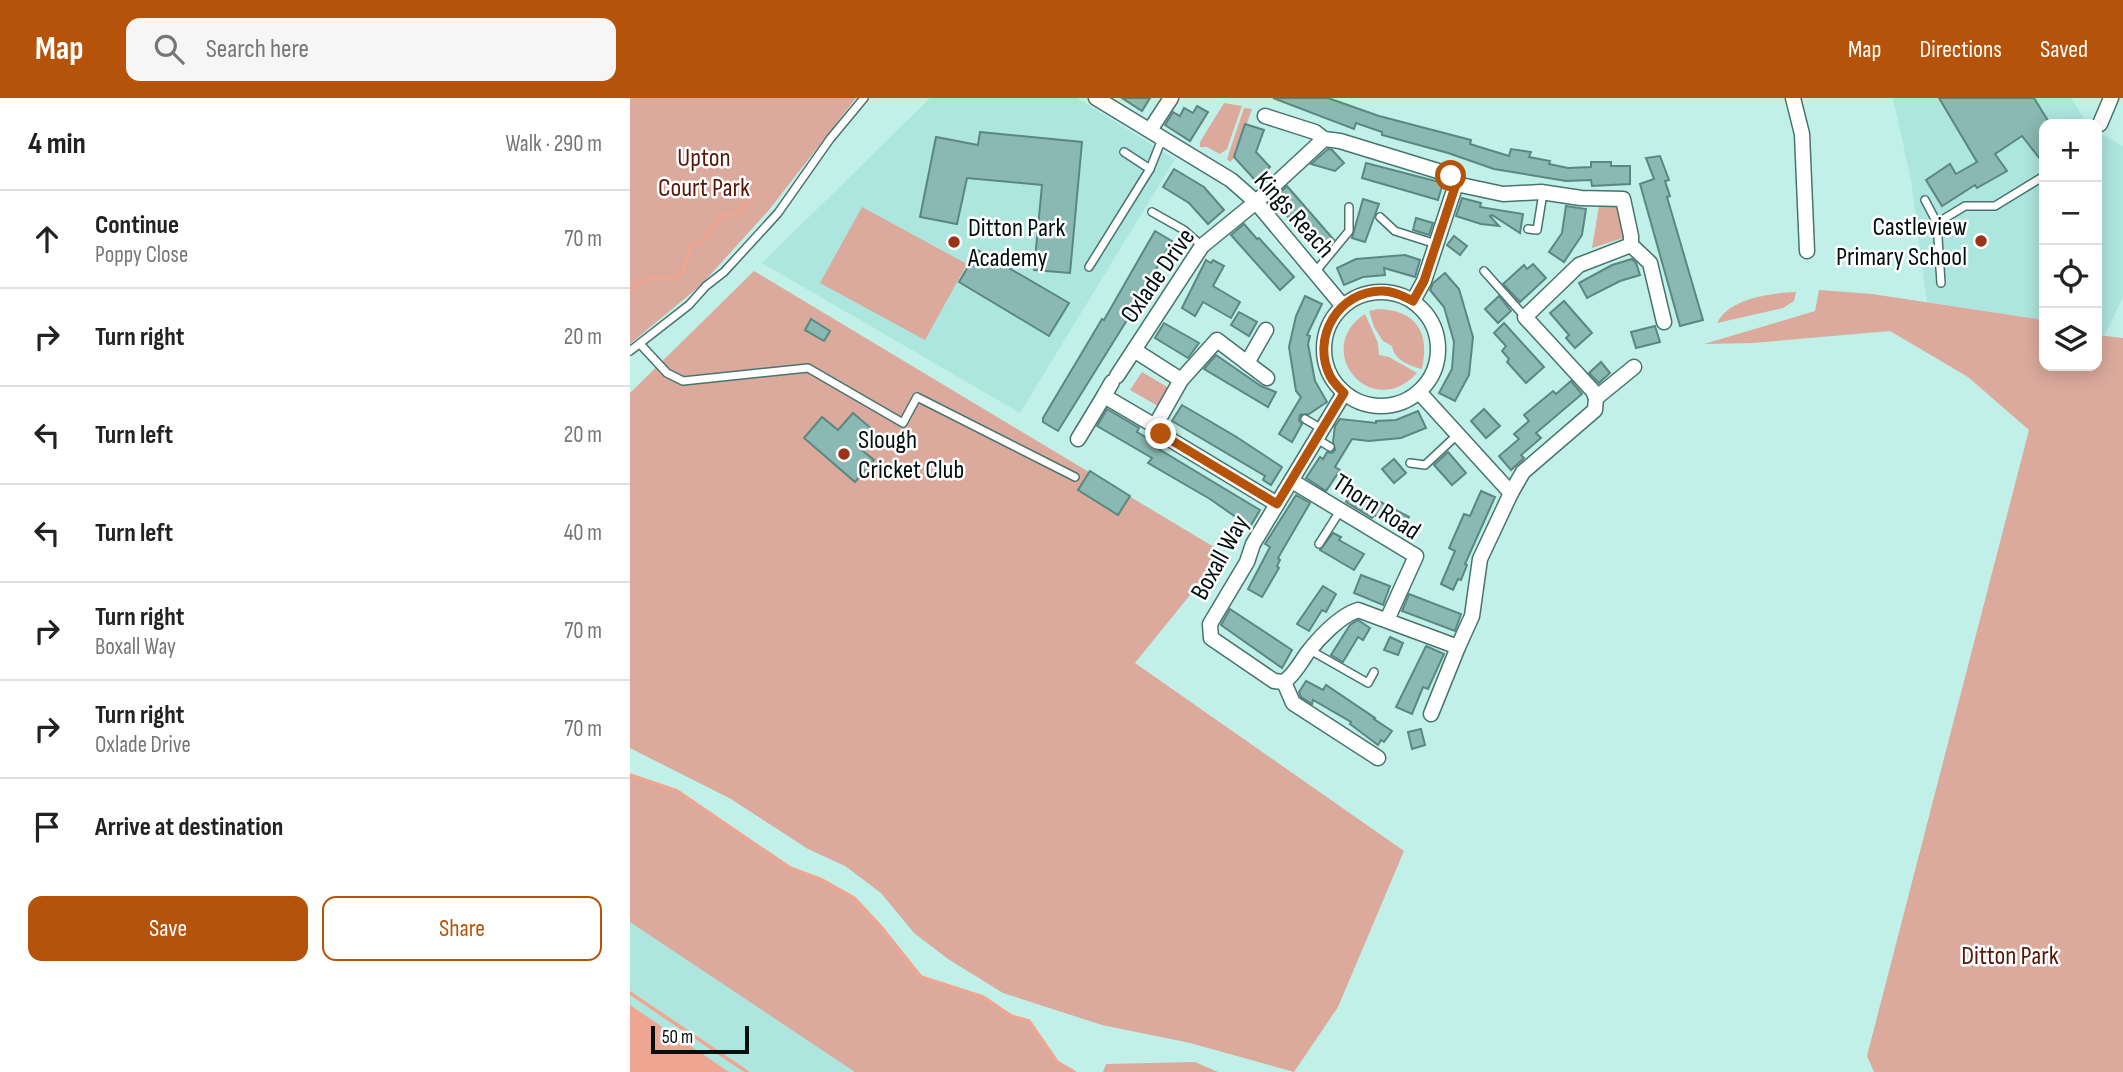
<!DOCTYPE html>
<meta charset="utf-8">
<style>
body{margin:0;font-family:"Sofia Sans Condensed",sans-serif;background:#f6f6f6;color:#222}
.controls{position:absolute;right:21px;top:21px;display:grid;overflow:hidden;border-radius:14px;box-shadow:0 4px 18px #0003}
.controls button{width:63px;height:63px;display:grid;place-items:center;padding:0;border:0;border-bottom:2px solid #e0e0e0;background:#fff;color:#222;font:35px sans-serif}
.scale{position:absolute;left:21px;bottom:18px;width:98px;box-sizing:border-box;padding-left:7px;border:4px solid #01100e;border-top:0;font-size:19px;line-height:24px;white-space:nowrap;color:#01100e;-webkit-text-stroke:5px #fff;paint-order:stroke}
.stop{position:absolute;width:21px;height:21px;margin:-16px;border:5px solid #b45309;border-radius:50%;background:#fff}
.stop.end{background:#b45309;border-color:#fff;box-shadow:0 2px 7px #0008}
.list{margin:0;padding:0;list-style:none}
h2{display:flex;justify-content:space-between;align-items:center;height:91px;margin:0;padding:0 28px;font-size:30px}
h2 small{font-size:23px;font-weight:400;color:#767676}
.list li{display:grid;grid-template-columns:46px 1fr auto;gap:21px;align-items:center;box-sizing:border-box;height:98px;padding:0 28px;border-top:2px solid #e0e0e0}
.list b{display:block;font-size:26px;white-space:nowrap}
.list p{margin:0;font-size:23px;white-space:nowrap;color:#767676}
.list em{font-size:23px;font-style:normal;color:#767676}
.actions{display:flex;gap:14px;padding:21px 28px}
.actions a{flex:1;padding:16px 0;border:2px solid #b45309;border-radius:14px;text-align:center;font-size:24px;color:#b45309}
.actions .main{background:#b45309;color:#fff}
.icon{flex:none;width:38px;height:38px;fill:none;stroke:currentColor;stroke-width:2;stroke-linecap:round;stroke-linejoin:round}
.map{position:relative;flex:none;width:1493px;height:974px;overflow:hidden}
header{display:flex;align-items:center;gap:42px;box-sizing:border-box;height:98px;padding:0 35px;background:#b45309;color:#fff}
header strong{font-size:33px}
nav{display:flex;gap:38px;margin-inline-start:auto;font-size:24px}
.search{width:490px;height:63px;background:#f6f6f6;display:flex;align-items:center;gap:18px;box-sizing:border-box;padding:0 24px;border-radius:14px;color:#767676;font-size:26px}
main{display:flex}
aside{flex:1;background:#fff}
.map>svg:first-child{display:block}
.built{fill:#ade6de}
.green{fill:#dbaa9d}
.water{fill:#eea592}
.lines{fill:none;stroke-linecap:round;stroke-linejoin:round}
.stream{stroke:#eea592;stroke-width:3.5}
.building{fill:#8ab8b2;stroke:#5b8782;stroke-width:2}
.service-casing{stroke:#48746e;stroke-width:10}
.minor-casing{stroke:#48746e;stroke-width:17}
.service{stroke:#fff;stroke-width:7}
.minor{stroke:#fff;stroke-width:14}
.route{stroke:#b45309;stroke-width:9}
.poi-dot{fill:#9b3316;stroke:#fff;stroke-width:2.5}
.labels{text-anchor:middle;stroke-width:5;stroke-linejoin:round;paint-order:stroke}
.park-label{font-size:26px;fill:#571706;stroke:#fff}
.street-label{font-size:26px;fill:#01100e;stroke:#fff}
.poi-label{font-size:26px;fill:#01100e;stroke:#fff;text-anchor:start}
</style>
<header>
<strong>Map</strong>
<div class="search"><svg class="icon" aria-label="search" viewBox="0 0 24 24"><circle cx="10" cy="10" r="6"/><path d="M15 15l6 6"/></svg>Search here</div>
<nav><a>Map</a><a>Directions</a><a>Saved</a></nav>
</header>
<main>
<aside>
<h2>4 min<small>Walk · 290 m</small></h2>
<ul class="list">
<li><svg class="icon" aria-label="ahead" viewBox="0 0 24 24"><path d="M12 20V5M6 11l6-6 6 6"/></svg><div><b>Continue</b><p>Poppy Close</p></div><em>70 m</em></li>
<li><svg class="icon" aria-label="right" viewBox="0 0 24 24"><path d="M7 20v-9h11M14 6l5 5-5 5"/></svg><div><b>Turn right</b></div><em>20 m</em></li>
<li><svg class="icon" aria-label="left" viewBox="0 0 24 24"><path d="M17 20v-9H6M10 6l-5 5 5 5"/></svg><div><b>Turn left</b></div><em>20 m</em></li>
<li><svg class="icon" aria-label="left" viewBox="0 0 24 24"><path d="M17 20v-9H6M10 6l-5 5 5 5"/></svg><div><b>Turn left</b></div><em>40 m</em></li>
<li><svg class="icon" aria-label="right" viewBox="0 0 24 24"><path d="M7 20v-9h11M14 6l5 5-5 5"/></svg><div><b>Turn right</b><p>Boxall Way</p></div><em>70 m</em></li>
<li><svg class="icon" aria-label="right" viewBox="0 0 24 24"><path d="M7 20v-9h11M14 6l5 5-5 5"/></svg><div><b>Turn right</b><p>Oxlade Drive</p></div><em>70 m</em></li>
<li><svg class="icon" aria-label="arrive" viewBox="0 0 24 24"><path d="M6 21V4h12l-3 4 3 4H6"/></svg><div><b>Arrive at destination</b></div></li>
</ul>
<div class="actions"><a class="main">Save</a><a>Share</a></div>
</aside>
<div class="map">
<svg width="1493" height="974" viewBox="0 0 1493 974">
<rect width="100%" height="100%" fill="#c1f0e9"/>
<g class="built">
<path d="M300 0H447L545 61 390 315 132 165Z"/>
<path d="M1263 0H1441L1455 22 1452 26H1414V222L1297 204 1281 82Z"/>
<path d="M1467 34 1493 48V200L1474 238 1467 237Z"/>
<path d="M0 677 47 693 160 770 192 782 224 800 252 830 291 879 353 899 381 918 399 923 426 964 444 974H0Z"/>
</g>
<g class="green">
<path d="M0 0H226L139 112 71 187 0 246Z"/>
<path d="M594 5 612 8 597 51 590 56 577 49H570V44Z"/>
<path d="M614 10 622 11 605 59 600 64 597 61Z"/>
<path d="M982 106 991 112 990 121 993 140 962 150 969 108Z"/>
<path d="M232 109 337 166 295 242 190 185Z"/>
<path d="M124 173 594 455 505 565 774 753 708 909 664 974 560 945 472 927 373 895 318 861 284 835 251 795 215 768 178 751 101 701 0 650V295Z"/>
<path d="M1189 192 1242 196 1414 222V268H1467V237L1493 240V974H1244L1237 958 1399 332 1338 279 1260 233 1123 245 1074 246 1185 213Z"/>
<path d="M1166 194 1164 203 1153 210 1087 225C1099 200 1141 195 1166 194Z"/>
<path d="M748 211C787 212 800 235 792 271 780 268 764 262 762 248L753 243 744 229 739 213Z"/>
<path d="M735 216 748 245 749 257 759 259 787 275C741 325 681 251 735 216Z"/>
<path d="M512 274 539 290 528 308 500 292Z"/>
<path d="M0 677 47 693 160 770 192 782 224 800 252 830 291 879 353 899 381 918 399 923 426 964 444 974H225L0 824Z"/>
<path d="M565 964 588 974H473L476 966Z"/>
</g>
<path class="water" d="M0 907 99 974H0Z"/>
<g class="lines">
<g class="stream">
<path d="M0 193C15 170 42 188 51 175 56 168 58 156 61 148L73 143 90 118 106 116 123 97"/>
<path d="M0 677 47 693 160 770 192 782 224 800 252 830 291 879 353 899 381 918 399 923 427 964 444 974"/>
<path d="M0 895 117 974"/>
</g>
</g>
<g class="building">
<path d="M492 0H520L512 13Z"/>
<path d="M643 0H698L749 18 841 42 840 46 879 58 881 51 901 54 899 59 920 63 919 66 938 70 961 69V64H981V68H1000V86L962 88 961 82 936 83 864 71 818 55 752 37V34L726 25 724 31Z"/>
<path d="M1309 0H1404L1420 26H1414V66L1392 38 1365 56 1377 73 1347 90 1345 87 1312 108 1296 82 1320 66 1326 76 1347 64Z"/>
<path d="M567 8 578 14 560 43 535 27 543 14 550 18 554 10 563 15Z"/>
<path d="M615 26 634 32 626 54 640 69 625 82 604 59Z"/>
<path d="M350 34 452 44 440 175 404 172 412 87 337 80 327 126 290 119 306 39 348 47Z"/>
<path d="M698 51 702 52 714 65 705 73 681 66Z"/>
<path d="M1030 58 1039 82 1035 83 1040 98 1037 99 1073 222 1050 228 1010 86 1024 81 1016 60Z"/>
<path d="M736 65 813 85 808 102 732 80Z"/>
<path d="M544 71 574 89 594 112 578 126 559 105 533 89Z"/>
<path d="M657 88 704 142 689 155 643 101Z"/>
<path d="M832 100 851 105 850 109 893 116 890 135 862 117 860 118 869 128 851 126 826 118Z"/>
<path d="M733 101 749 106 735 144 722 140Z"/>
<path d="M936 108 956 111 952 137 934 164 919 154 932 135Z"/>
<path d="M786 120 803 125 799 137 783 132Z"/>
<path d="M614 126 627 141 629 140 664 179 650 192 601 137Z"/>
<path d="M525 133 542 143 502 214 428 333 413 324V320L472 221 474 222Z"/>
<path d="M824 138 837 148 830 157 817 147Z"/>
<path d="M348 152 439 205 419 238 329 184Z"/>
<path d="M775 157 790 162 785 179 754 170 755 177 733 179 714 187 707 170 726 161Z"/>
<path d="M1002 161 1006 165 1010 177 990 183 957 200 949 185 982 167Z"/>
<path d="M576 162 581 165 583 162 594 168 583 188 610 204 601 220 573 204 565 218 552 210Z"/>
<path d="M903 166 916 180 890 204 873 186 894 167 897 171Z"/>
<path d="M815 175 829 191 843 239 839 277 825 303 809 295 822 271 824 244 814 209 800 192 803 185Z"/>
<path d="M675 198 692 206 677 237 680 238 678 246 685 283 697 304 679 316 670 317 669 322 672 326 662 344 649 336 671 299 666 293 659 249 666 218Z"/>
<path d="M869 198 881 213 868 225 855 211Z"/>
<path d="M934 203 962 235 945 250 936 240 939 237 920 215Z"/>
<path d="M609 214 627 224 619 238 601 227Z"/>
<path d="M181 221 200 233 194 243 175 232Z"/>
<path d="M534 225 569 245 558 260 525 240Z"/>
<path d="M874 225 914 269 896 285 877 264 879 261 872 253 876 248 864 235Z"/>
<path d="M1025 228 1030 244 1006 250 1001 234Z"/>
<path d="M586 257 631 288 646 294 638 309 574 271Z"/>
<path d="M971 264 980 275 969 285 959 275Z"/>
<path d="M941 283 952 296 906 335 911 340 891 357 894 360 881 372 869 358 889 341 884 336 899 323 894 317 923 293 926 296Z"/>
<path d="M552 307 605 338 652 369 641 387 633 382 635 378 542 323Z"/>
<path d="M477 311 509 330 507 334 524 344 522 347 630 412 620 429 580 401 518 365 522 360 467 328Z"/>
<path d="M854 311 870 328 856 340 841 323Z"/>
<path d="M788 313 796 330 771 340 739 343 722 341 705 369 710 372 696 393 676 380 690 359 693 361 697 354 702 355 705 352 703 344 705 328 710 321 746 325V323L766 322Z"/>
<path d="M223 315 243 332 228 349 244 362 225 384 174 340 192 319 208 332Z"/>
<path d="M818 354 836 375 822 387 804 367Z"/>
<path d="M764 361 776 375 764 385 752 371Z"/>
<path d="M460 373 500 398 488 417 448 392Z"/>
<path d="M724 390 779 419 771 432 744 417 742 420 716 404Z"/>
<path d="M851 393 865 399 835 466 837 467 831 482 828 481 823 492 811 486 825 453 819 450 834 416 840 418Z"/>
<path d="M666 397 680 405 648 460 650 462 647 468 649 470 632 499 618 491 640 449 635 446Z"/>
<path d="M703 435 711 439 709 442 734 456 724 472 690 452Z"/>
<path d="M731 477 760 488 753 507 724 495Z"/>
<path d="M693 488 706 496 696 514 692 512 679 533 667 526Z"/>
<path d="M779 496 831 516 825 533 772 513Z"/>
<path d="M600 511 662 552 652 570 591 527Z"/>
<path d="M728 522 740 530 733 542 728 539 713 564 701 557 720 527Z"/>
<path d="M760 539 773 545 768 557 754 552Z"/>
<path d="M796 548 814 556 798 591 793 589 782 616 766 609Z"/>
<path d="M676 583 693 592 696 587 745 620 744 621 762 633 754 644 751 642 748 647 720 626 721 624 683 602 682 606 671 599 669 594Z"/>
<path d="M791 631 795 647 782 651 778 634Z"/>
</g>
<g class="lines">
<defs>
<g id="service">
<path d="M494 54 520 71"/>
<path d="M1295 102 1307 125 1311 185"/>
<path d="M522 114 554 132 572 148"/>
<path d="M750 119 765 133 806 146"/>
<path d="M1307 125 1335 108H1365L1414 78"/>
<path d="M898 131 907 132 913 95"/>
<path d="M459 169 520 71 532 41"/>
<path d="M686 173 719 133V109"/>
<path d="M854 173 895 219"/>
<path d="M10 246 37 275 53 283 178 270 273 325 287 299 445 379"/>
<path d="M0 253 59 207 76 188 94 174 148 115 200 41 234 0"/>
<path d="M675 321 692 331"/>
<path d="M687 341 700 349"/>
<path d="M780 365 795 367 827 337"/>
<path d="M689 446 710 413"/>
<path d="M680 552 738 585 744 574"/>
</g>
<g id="minor">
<path d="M466 0 601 82 626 104 712 207"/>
<path d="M1163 0 1172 36 1177 153"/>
<path d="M635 18 685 34 694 41 710 43 821 77 826 86"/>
<path d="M1470 26 1481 0"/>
<path d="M520 32 541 0"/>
<path d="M826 86 873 96 911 94 951 100 993 101 1001 138V147"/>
<path d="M1001 147 1020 165 1034 224"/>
<circle cx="751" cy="251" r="57"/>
<path d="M783 203 794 183 826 86"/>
<path d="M504 252 551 282"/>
<path d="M617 265 636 232"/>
<path d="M487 278 572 148 626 104 694 41"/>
<path d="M637 280 587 242 551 282 525 328 531 336 647 406"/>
<path d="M482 284 474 298 525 328"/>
<path d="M789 294 881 395"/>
<path d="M714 295 623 446 617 464 580 526 581 540 644 583 654 584C665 576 670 565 678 554 690 539 710 518 728 512L828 549 842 518 850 461 881 395 893 374 965 312 966 300 1004 269"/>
<path d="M966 300 963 293 895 219 949 167 1001 147"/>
<path d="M448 341 474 298"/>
<path d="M662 383 786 458 757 522"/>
<path d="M654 584 663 605 748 660"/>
<path d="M801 616 828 549"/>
</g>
</defs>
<use href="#service" class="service-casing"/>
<use href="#minor" class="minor-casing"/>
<use href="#service" class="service"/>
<use href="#minor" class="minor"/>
</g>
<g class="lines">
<path class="route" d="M531 336 647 406 714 295C709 290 703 284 700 278 681 240 708 193 752 193 763 193 773 198 783 203L794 183 826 86 821 78"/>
</g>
<g class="poi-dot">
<circle cx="1351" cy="143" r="7"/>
<circle cx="324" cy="144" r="7"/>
<circle cx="214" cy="356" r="7"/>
</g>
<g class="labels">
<g class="park-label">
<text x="74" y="68">Upton<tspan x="74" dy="30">Court Park</tspan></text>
<text x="1380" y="866">Ditton Park</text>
</g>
<g class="street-label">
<text transform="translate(665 116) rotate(48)" y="9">Kings Reach</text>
<text transform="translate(527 177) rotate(-55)" y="9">Oxlade Drive</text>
<text transform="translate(747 408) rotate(33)" y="9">Thorn Road</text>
<text transform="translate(589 459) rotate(-61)" y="9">Boxall Way</text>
</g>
<g class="poi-label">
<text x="1337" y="137" text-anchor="end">Castleview<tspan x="1337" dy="30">Primary School</tspan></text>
<text x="338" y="138">Ditton Park<tspan x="338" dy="30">Academy</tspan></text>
<text x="228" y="350">Slough<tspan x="228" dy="30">Cricket Club</tspan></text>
</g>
</g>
</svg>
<div class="controls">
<button>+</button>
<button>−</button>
<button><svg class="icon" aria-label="locate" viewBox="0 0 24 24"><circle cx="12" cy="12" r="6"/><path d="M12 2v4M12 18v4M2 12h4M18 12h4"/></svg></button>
<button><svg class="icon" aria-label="layers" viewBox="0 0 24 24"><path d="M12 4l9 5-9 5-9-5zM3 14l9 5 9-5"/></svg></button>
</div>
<div class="scale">50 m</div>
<div class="stop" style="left:821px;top:78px"></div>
<div class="stop end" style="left:531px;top:336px"></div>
</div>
</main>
